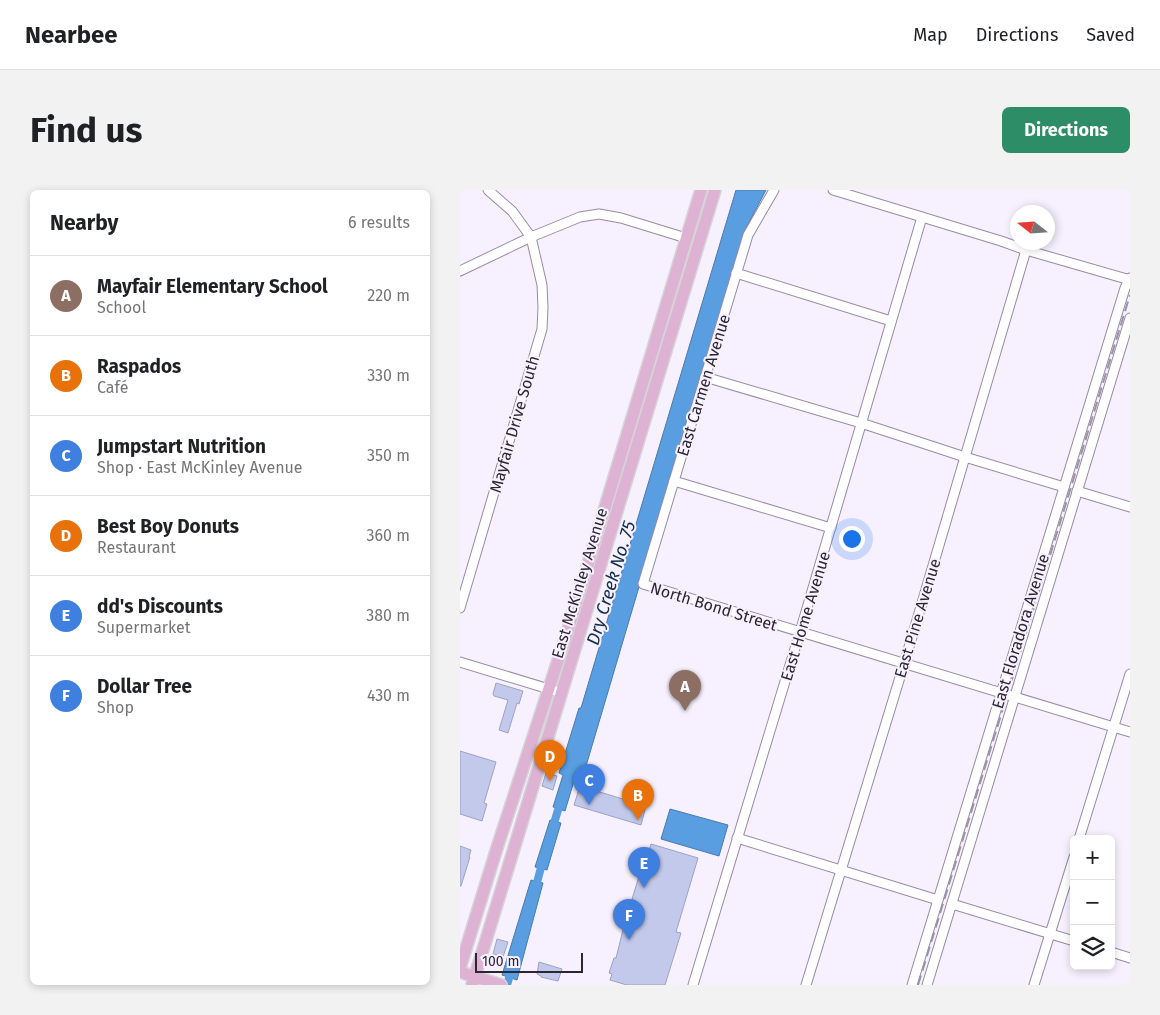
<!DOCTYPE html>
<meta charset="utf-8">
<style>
body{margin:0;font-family:"Fira Sans",sans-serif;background:#f2f2f2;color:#202124}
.controls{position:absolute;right:15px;bottom:15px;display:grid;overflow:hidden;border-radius:8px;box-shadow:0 2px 8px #0003}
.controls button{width:45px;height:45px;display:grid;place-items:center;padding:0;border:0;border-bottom:1px solid #e0e0e0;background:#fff;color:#202124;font:25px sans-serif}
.compass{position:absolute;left:550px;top:15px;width:45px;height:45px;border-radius:50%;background:#fff;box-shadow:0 2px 8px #0003;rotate:287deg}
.scale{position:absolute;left:15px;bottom:12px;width:108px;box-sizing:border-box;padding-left:5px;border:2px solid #2c2633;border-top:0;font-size:14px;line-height:18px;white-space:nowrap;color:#2c2633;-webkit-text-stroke:4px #f7f1ff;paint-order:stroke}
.you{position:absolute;left:391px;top:348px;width:18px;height:18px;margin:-12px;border:4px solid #fff;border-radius:50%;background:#1a73e8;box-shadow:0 0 0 8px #1a73e833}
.badge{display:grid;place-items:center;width:32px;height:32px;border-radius:50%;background:#2d8d66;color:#fff;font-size:16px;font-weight:700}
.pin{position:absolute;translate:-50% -41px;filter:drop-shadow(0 1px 2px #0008)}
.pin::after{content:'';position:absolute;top:26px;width:18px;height:15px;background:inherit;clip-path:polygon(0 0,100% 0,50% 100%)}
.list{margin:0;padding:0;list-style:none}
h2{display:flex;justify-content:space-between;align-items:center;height:65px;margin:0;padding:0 20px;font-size:21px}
h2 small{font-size:16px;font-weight:400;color:#757577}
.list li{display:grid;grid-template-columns:32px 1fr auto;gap:15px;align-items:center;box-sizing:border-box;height:80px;padding:0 20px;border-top:1px solid #e0e0e0}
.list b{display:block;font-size:19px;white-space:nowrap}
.list p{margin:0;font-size:16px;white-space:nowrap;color:#757577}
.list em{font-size:16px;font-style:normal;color:#757577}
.icon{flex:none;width:28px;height:28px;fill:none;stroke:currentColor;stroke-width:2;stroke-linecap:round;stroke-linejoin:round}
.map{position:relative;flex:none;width:670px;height:795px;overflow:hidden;border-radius:8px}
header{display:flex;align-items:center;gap:30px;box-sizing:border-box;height:70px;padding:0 25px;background:#fff;border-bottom:1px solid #e0e0e0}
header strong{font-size:24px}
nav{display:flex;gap:28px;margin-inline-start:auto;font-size:18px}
.intro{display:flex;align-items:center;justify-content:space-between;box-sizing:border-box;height:120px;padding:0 30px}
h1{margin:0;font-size:35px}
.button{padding:12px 22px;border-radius:8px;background:#2d8d66;color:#fff;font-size:18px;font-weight:700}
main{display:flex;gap:30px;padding:0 30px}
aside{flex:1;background:#fff;border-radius:8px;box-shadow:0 2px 8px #0003}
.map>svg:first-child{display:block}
.water{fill:#589ee0;stroke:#4b7aac}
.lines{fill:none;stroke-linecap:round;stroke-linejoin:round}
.canal{stroke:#589ee0;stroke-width:8}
.building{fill:#c3c9eb;stroke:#9ca2c3}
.minor-casing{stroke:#988aa8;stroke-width:11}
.major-casing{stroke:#d5d4d6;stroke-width:14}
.minor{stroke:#fff;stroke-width:9}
.major{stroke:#ddb2d3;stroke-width:11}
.rail{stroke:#9b95a2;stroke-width:2;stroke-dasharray:10 5;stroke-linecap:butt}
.labels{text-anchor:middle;stroke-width:4;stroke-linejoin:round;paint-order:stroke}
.street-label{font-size:16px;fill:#2c2633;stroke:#f7f1ff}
.water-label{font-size:18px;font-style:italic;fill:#112e49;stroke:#f7f1ff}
</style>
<header>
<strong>Nearbee</strong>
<nav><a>Map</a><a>Directions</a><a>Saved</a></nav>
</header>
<div class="intro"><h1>Find us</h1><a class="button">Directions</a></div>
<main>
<aside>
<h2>Nearby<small>6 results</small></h2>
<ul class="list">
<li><span class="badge" style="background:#8d6e63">A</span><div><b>Mayfair Elementary School</b><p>School</p></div><em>220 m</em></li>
<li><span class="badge" style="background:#e8710a">B</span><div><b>Raspados</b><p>Café</p></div><em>330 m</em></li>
<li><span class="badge" style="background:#3f7fe0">C</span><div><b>Jumpstart Nutrition</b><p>Shop · East McKinley Avenue</p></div><em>350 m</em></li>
<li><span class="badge" style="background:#e8710a">D</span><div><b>Best Boy Donuts</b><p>Restaurant</p></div><em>360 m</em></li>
<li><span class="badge" style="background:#3f7fe0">E</span><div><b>dd's Discounts</b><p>Supermarket</p></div><em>380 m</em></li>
<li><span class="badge" style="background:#3f7fe0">F</span><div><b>Dollar Tree</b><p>Shop</p></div><em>430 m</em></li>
</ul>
</aside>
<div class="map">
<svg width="670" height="795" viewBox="0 0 670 795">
<rect width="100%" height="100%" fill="#f7f1ff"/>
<g class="water">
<path d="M276 0H306L284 42 121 593 114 591 105 621 93 617 103 585 99 583 119 518H121Z"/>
<path d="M210 619 268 635 259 666 201 649Z"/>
<path d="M90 630 101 633 87 680 75 677Z"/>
<path d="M71 690 83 693 57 790 42 785Z"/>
</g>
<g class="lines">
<g class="canal">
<path d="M92 640 101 610"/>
<path d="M75 700 83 670"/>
<path d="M47 795 52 778"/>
</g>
</g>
<g class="building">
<path d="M36 493 63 501 59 514 57 513 48 543 39 540 48 510 34 506 33 504Z"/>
<path d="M0 561 36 572 24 613 27 614 22 631 0 624Z"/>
<path d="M86 583 97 586 93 600 82 596Z"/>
<path d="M120 596 186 616 181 635 114 615Z"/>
<path d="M191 654 238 668 216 742 221 743 205 795H167L150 790 152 784 149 783 154 768H156L163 740H164L166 734H167L171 720 170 719 173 710 172 709 181 680H182L186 668 184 667 187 659 189 660Z"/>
<path d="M0 656 11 660 9 667H10L1 696H0Z"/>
<path d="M37 749 48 752 43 767 33 764Z"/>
<path d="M79 772 102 779 98 791 81 787V786L77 784Z"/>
</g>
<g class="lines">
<defs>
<g id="minor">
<path d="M314 0 288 45 183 394 670 542"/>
<path d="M373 0 541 51 566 60 670 90"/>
<path d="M0 81 71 47 120 27 139 24 161 28 226 48"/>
<path d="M276 83 431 131"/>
<path d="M245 187 401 233 505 267 604 297"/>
<path d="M214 291 371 338"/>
<path d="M617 301 670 317"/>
<path d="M0 418 82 139 83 117 82 95 71 47 52 21 28 0"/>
<path d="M0 472 102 503"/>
<path d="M277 648 478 710"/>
<path d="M619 649 670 484"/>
<path d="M492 714 614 751"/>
<path d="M651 762 670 768"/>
<path d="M233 795 340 442 462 27"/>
<path d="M346 795 444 474 566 60"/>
<path d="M452 795 665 98 670 88"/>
<path d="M467 795 670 128"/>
<path d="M574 795 614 667"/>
</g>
<g id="major">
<path d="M0 778 36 661 107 443 241 0"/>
<path d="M0 782 41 795"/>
<path d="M12 795 26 750 255 0"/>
</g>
</defs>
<use href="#minor" class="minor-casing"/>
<use href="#major" class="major-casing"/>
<use href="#minor" class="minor"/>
<use href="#major" class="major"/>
<path class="rail" d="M458 795 670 105"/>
</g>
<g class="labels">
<g class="street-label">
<text transform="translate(243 195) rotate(-73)" y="6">East Carmen Avenue</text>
<text transform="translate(54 234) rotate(-74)" y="6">Mayfair Drive South</text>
<text transform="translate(119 393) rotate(-73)" y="6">East McKinley Avenue</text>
<text transform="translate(254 416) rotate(17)" y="6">North Bond Street</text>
<text transform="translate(345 426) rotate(-73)" y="6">East Home Avenue</text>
<text transform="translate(457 428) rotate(-73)" y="6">East Pine Avenue</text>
<text transform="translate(560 441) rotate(-73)" y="6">East Floradora Avenue</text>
</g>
<g class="water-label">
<text transform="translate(151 393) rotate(-73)" y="6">Dry Creek No. 75</text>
</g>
</g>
</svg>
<div class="controls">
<button>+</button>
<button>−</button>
<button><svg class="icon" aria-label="layers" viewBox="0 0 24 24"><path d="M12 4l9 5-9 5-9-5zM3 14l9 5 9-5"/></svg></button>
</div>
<svg class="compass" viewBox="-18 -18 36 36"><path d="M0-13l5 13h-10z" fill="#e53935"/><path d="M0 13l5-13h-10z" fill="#757577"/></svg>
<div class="scale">100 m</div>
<div class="you"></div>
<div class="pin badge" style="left:225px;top:521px;background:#8d6e63">A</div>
<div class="pin badge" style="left:178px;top:630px;background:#e8710a">B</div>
<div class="pin badge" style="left:129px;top:615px;background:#3f7fe0">C</div>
<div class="pin badge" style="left:90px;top:591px;background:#e8710a">D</div>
<div class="pin badge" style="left:184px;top:698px;background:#3f7fe0">E</div>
<div class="pin badge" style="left:169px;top:750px;background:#3f7fe0">F</div>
</div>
</main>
